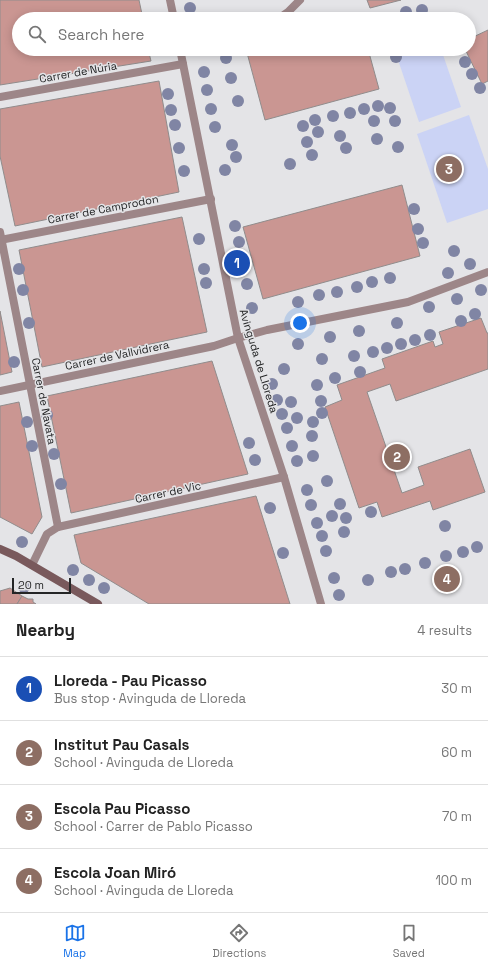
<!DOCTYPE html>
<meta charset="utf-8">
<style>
body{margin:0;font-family:"Space Grotesk",sans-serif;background:#f6f6f6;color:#222}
.scale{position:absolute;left:12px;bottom:10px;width:59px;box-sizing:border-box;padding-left:4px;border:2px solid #242526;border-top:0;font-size:11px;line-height:14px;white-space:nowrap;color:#242526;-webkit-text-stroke:3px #e4e4e7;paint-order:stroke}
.you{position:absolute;left:300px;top:323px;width:14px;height:14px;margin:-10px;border:3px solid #fff;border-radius:50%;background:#1a73e8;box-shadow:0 0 0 6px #1a73e833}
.badge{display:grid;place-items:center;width:26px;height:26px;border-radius:50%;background:#1a73e8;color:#fff;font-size:13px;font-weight:700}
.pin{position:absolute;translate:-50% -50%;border:2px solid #fff;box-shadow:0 1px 4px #0006}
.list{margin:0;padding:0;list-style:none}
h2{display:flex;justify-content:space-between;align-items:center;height:52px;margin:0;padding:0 16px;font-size:17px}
h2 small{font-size:13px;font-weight:400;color:#767676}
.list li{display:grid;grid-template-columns:26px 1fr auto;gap:12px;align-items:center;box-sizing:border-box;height:64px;padding:0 16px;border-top:1px solid #e0e0e0}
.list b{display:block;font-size:15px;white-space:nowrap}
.list p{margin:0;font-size:13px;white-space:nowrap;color:#767676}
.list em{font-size:13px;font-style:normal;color:#767676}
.icon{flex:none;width:22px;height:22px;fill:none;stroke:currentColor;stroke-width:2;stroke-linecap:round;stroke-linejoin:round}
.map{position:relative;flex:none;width:488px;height:604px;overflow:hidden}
.search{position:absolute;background:#fff;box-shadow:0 2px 10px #0003;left:12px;right:12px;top:12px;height:44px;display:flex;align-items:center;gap:10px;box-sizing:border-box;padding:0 14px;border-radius:22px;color:#767676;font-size:15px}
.sheet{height:308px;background:#fff}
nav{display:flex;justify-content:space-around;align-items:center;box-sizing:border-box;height:56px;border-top:1px solid #e0e0e0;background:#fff;font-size:11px;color:#767676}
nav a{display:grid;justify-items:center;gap:2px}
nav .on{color:#1a73e8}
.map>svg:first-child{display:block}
.green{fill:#cbd3f5}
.building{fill:#ca9692;stroke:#908c8c}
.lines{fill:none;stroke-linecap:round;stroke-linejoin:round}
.lane{stroke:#9d8688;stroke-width:8}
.street{stroke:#9d8688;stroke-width:8}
.secondary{stroke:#79595c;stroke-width:8}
.tree{fill:#8085a4}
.labels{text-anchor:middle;stroke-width:3;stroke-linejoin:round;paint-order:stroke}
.street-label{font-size:11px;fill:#242526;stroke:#e4e4e7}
</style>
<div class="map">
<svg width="488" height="604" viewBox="0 0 488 604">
<rect width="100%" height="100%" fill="#e4e4e7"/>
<g class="green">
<path d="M412 49H441L461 107 419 122 396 54Z"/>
<path d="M469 115 488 169V209L447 223 417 134Z"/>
</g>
<g class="building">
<path d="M0 0H139L143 19H19V49H148L151 61 0 85Z"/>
<path d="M367 0H401L370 8Z"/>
<path d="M488 30V81L482 84 465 49H469V39Z"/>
<path d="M246 49H368L379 89 265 120Z"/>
<path d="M159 81 179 192 15 226 0 156V109Z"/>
<path d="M402 185 420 256 263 299 243 227Z"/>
<path d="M182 217 207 332 42 367 19 250Z"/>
<path d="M0 311 12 372 0 375Z"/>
<path d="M481 318 487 333H488V369L396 401 390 384 367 392 402 493 424 485 418 467 470 449 485 492 433 510 430 501 382 517 377 502 359 508 325 407 342 400 337 385 385 368 382 359 433 341 435 347 443 344 439 332Z"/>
<path d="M212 361 248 474 71 513 47 396Z"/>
<path d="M19 402 42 517 32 534 0 517V406Z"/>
<path d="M256 496 290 604H149L81 563 74 535Z"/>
<path d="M10 588 22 596 17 604H0V591Z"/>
<path d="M22 596 28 599H33V602L36 604H17Z"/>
</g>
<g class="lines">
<path class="lane" d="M278 19 288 12 300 0"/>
<g class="street">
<path d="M170 0 174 19"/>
<path d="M180 49 238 338 284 477 321 604"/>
<path d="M0 97 183 64"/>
<path d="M0 232 58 527 47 534 32 565"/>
<path d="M0 240 211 199"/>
<path d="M0 391 214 346 238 338 267 330 408 302 488 272"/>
<path d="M58 527 284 477"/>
</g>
<path class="secondary" d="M0 549 16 556 98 604"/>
</g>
<g class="tree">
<circle cx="190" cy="8" r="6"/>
<circle cx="422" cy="10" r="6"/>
<circle cx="406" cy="12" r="6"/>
<circle cx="396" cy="57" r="6"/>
<circle cx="226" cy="58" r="6"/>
<circle cx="465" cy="62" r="6"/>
<circle cx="204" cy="72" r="6"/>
<circle cx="472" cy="74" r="6"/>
<circle cx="231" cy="78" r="6"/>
<circle cx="480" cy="88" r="6"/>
<circle cx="207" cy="90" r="6"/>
<circle cx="168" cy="94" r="6"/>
<circle cx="238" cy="101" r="6"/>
<circle cx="378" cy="106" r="6"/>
<circle cx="390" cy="108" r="6"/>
<circle cx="211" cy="109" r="6"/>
<circle cx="364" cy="109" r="6"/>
<circle cx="171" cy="110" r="6"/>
<circle cx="350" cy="113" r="6"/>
<circle cx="333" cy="116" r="6"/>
<circle cx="315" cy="120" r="6"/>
<circle cx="374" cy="121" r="6"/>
<circle cx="395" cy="121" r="6"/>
<circle cx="175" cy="125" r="6"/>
<circle cx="303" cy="126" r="6"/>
<circle cx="215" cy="127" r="6"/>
<circle cx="318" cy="132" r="6"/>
<circle cx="340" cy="136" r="6"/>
<circle cx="377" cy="139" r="6"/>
<circle cx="307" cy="142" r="6"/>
<circle cx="232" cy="145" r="6"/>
<circle cx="398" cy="147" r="6"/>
<circle cx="179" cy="148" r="6"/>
<circle cx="346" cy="148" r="6"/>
<circle cx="312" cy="155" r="6"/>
<circle cx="236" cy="157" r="6"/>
<circle cx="290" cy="164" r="6"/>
<circle cx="225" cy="170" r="6"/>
<circle cx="184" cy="171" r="6"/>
<circle cx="414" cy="209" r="6"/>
<circle cx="235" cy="226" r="6"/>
<circle cx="418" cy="229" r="6"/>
<circle cx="199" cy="239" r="6"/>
<circle cx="239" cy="242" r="6"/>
<circle cx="423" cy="243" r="6"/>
<circle cx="454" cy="251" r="6"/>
<circle cx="470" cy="264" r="6"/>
<circle cx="19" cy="269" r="6"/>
<circle cx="204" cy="269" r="6"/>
<circle cx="448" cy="273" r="6"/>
<circle cx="390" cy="278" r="6"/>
<circle cx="372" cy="282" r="6"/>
<circle cx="206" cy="283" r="6"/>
<circle cx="247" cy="284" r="6"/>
<circle cx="357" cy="287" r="6"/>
<circle cx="23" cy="290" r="6"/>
<circle cx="481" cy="290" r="6"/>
<circle cx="337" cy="292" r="6"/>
<circle cx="319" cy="295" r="6"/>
<circle cx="457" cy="299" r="6"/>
<circle cx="298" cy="302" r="6"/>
<circle cx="429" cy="307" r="6"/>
<circle cx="252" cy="308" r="6"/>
<circle cx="475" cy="314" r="6"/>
<circle cx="461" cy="321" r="6"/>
<circle cx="29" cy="323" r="6"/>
<circle cx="397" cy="323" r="6"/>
<circle cx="359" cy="331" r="6"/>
<circle cx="430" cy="335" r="6"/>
<circle cx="330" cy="337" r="6"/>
<circle cx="415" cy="340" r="6"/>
<circle cx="298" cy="344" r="6"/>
<circle cx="401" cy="344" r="6"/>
<circle cx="387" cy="348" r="6"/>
<circle cx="373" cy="352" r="6"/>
<circle cx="354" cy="356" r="6"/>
<circle cx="322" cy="359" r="6"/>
<circle cx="14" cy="362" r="6"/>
<circle cx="284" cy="369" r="6"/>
<circle cx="360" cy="372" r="6"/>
<circle cx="335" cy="378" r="6"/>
<circle cx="272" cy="384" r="6"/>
<circle cx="317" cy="385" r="6"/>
<circle cx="277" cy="400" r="6"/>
<circle cx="321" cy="401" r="6"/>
<circle cx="291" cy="402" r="6"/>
<circle cx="322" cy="413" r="6"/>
<circle cx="282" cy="414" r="6"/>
<circle cx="47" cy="415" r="6"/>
<circle cx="297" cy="418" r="6"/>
<circle cx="27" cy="422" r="6"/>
<circle cx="313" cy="422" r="6"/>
<circle cx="287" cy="428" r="6"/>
<circle cx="312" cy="436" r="6"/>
<circle cx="249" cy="443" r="6"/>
<circle cx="32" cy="446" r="6"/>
<circle cx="292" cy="446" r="6"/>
<circle cx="54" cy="454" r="6"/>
<circle cx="313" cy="456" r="6"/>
<circle cx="255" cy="460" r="6"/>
<circle cx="297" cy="461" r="6"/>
<circle cx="327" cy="481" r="6"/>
<circle cx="61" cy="484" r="6"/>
<circle cx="307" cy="490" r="6"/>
<circle cx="340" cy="504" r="6"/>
<circle cx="311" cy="505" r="6"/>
<circle cx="270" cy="508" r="6"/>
<circle cx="371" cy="512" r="6"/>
<circle cx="332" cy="516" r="6"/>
<circle cx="346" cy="518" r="6"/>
<circle cx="317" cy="523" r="6"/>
<circle cx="445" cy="526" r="6"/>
<circle cx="344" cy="532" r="6"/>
<circle cx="322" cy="536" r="6"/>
<circle cx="22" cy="542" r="6"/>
<circle cx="477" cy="547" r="6"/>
<circle cx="326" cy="551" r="6"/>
<circle cx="463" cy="552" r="6"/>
<circle cx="283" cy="553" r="6"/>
<circle cx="446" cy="556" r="6"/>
<circle cx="425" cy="563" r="6"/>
<circle cx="405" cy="569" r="6"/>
<circle cx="73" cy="570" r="6"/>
<circle cx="391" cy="572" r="6"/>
<circle cx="334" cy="578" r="6"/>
<circle cx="89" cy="580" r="6"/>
<circle cx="368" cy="580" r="6"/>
<circle cx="24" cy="587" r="6"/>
<circle cx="104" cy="588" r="6"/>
<circle cx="339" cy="595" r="6"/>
</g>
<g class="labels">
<g class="street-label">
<text transform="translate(78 72) rotate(-10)" y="4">Carrer de Núria</text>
<text transform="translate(103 209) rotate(-11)" y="4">Carrer de Camprodon</text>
<text transform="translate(117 355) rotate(-12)" y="4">Carrer de Vallvidrera</text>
<text transform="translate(259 361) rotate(73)" y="4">Avinguda de Lloreda</text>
<text transform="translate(44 401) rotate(79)" y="4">Carrer de Navata</text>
<text transform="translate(168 492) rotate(-12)" y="4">Carrer de Vic</text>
</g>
</g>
</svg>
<div class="scale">20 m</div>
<div class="you"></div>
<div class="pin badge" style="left:237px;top:263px;background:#1a4fb4">1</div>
<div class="pin badge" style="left:397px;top:457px;background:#8d6e63">2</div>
<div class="pin badge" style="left:449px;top:169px;background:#8d6e63">3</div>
<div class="pin badge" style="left:447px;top:579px;background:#8d6e63">4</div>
<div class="search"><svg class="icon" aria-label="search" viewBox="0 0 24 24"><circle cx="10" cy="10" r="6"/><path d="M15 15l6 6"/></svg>Search here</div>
</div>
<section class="sheet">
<h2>Nearby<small>4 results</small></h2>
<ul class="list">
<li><span class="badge" style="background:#1a4fb4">1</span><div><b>Lloreda - Pau Picasso</b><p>Bus stop · Avinguda de Lloreda</p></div><em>30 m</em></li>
<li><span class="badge" style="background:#8d6e63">2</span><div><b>Institut Pau Casals</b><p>School · Avinguda de Lloreda</p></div><em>60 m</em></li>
<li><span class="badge" style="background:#8d6e63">3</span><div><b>Escola Pau Picasso</b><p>School · Carrer de Pablo Picasso</p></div><em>70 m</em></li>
<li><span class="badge" style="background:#8d6e63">4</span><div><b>Escola Joan Miró</b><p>School · Avinguda de Lloreda</p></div><em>100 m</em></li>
</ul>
</section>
<nav>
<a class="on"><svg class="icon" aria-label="map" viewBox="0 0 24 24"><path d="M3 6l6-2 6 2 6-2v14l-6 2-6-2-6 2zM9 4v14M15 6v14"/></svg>Map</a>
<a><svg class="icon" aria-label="directions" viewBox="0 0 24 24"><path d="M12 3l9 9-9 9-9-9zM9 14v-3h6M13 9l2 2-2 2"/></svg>Directions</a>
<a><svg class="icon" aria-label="saved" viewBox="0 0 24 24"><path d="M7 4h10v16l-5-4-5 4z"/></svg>Saved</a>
</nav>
